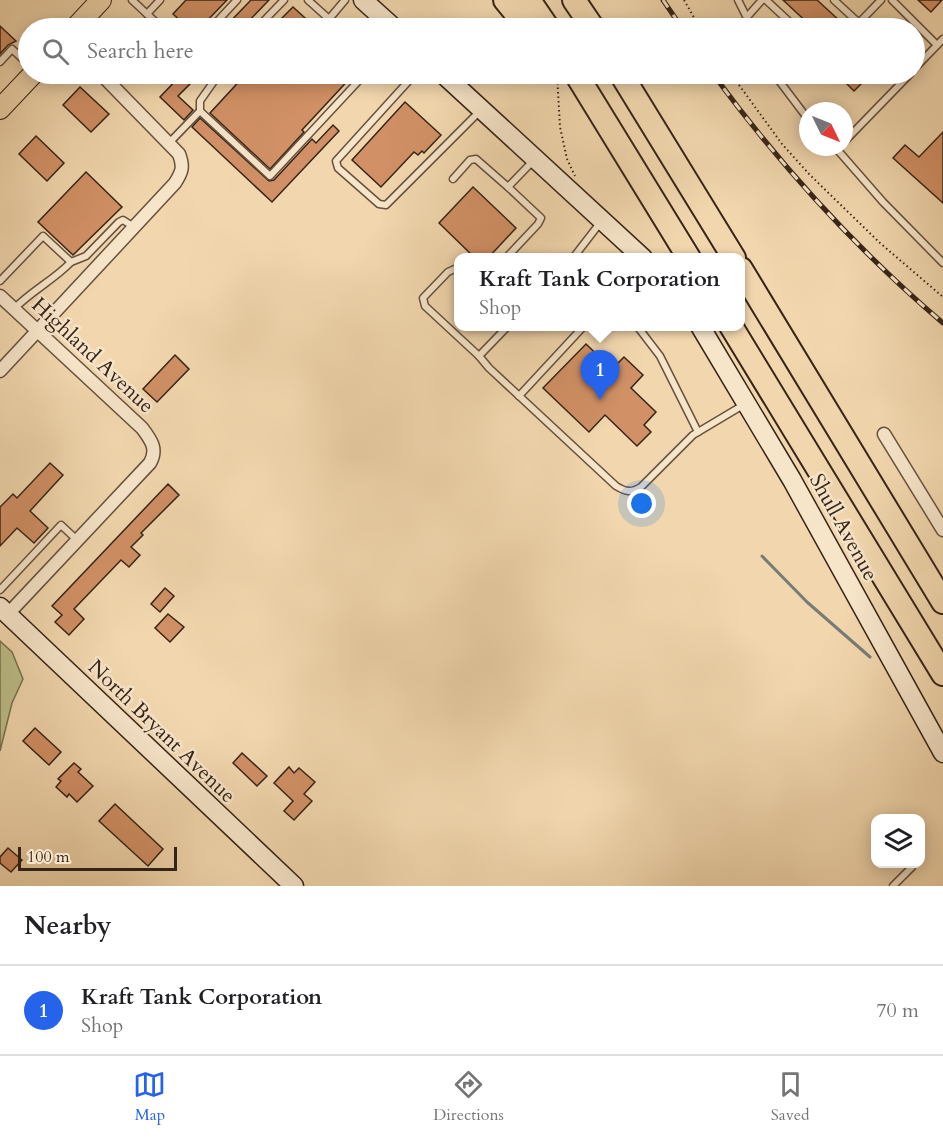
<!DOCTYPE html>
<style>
body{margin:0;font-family:Cardo,serif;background:#f2f2f2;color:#202124}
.controls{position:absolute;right:18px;bottom:18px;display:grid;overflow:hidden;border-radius:12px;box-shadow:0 3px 15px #0003}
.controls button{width:54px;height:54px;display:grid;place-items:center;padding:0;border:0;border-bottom:2px solid #e0e0e0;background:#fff;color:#202124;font:30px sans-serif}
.compass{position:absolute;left:799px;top:102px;width:54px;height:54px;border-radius:50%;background:#fff;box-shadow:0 3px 15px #0003;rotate:133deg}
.scale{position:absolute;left:18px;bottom:15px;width:159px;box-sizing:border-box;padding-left:6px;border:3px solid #372418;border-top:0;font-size:16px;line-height:21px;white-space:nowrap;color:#372418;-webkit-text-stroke:4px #f7e5ca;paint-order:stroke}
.you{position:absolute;left:642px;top:504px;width:21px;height:21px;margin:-15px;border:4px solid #fff;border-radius:50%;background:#1a73e8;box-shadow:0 0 0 9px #1a73e833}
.badge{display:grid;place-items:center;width:39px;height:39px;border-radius:50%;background:#2563eb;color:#fff;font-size:20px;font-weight:700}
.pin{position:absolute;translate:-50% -50px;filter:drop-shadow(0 2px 3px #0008)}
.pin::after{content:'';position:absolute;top:32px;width:21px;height:18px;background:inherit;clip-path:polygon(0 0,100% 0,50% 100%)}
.popup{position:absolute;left:454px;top:253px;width:291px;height:78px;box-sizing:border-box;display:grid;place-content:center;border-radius:12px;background:#fff;filter:drop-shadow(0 2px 4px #0005);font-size:20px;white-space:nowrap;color:#757577}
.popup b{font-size:22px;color:#202124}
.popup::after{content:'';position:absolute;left:50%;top:100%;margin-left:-12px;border:12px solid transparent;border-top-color:#fff}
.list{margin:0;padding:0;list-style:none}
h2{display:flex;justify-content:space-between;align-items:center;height:78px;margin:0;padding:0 24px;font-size:26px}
h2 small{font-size:20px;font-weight:400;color:#757577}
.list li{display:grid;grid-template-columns:39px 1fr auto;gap:18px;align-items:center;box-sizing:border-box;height:90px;padding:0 24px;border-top:2px solid #e0e0e0}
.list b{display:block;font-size:22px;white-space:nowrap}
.list p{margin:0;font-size:20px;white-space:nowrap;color:#757577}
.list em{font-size:20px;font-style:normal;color:#757577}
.icon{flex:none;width:33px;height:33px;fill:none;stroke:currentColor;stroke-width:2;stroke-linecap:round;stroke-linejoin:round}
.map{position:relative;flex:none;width:943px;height:886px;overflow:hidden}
.search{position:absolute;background:#fff;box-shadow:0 3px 15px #0003;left:18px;right:18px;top:18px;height:66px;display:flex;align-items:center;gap:15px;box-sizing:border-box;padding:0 21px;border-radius:33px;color:#757577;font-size:22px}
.sheet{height:168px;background:#fff}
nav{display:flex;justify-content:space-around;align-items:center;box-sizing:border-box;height:84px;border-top:2px solid #e0e0e0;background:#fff;font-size:16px;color:#757577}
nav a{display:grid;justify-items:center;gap:3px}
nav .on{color:#2563eb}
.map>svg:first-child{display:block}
.green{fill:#bcbe89;stroke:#7a7150;stroke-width:1.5}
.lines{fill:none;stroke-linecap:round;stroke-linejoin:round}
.stream{stroke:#777c77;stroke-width:3}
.building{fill:#d19065;stroke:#372418;stroke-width:1.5}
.lane-casing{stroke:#66513e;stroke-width:9}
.street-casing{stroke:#66513e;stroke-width:15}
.secondary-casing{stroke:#372418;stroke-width:21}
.primary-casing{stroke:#372418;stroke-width:22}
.highway-casing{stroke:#372418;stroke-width:26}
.path{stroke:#372418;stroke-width:2;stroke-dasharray:1.5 3;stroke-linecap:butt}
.lane{stroke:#f7e5ca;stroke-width:6}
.street{stroke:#f7e5ca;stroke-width:12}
.secondary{stroke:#f7e5ca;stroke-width:18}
.primary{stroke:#f2d7ae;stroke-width:20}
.highway{stroke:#f2d7ae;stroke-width:22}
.rail-casing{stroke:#372418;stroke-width:5}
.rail{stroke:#f7e5ca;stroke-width:3;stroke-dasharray:9;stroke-linecap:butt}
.labels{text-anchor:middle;stroke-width:5;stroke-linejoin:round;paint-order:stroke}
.street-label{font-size:21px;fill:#372418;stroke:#f7e5ca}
</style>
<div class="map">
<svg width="943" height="886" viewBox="0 0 943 886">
<rect width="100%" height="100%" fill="#f2d7ae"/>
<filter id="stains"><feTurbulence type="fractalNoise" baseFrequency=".00333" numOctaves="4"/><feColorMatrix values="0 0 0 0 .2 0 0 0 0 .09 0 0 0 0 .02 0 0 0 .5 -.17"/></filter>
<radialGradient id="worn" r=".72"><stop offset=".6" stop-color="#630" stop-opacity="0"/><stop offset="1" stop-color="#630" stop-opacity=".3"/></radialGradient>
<path class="green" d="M0 641 12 652 23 679 12 703 0 751Z"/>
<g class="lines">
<path class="stream" d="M762 556 807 602 870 657"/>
</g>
<g class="building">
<path d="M186 0H227L200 28H188L173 14Z"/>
<path d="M251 0H269L242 28H224Z"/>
<path d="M783 0H817L841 22 835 28H813Z"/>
<path d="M918 0H942L931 12Z"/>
<path d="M293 7 316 28H272Z"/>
<path d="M0 26 16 41 8 45 0 54Z"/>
<path d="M182 74H200L178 96 193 110 184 120 160 97Z"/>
<path d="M246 74H354L302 130 304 132 270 169 210 113Z"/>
<path d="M837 74H871L854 91Z"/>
<path d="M80 87 109 114 91 132 63 105Z"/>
<path d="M405 102 441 135 424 153 422 151 418 155 414 152 381 187 352 160Z"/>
<path d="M200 118 269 181 274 180 312 139 316 143 333 125 339 131 272 202 192 127Z"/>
<path d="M943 132V203L893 158 905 145 919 157Z"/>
<path d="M36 136 64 163 47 181 19 154Z"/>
<path d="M86 172 122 207 73 255 38 222Z"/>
<path d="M473 187 516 228 488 258H475L439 223Z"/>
<path d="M586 344 612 369 624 357 643 375 631 388 656 412 644 425 651 432 637 446 605 415 589 432 543 388Z"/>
<path d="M175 355 189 369 157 402 143 389Z"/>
<path d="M50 463 63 475 30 511 48 528 34 543 17 528 0 546V507L13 494 17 498Z"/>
<path d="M168 484 179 495 141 533 143 535 131 547 140 555 129 567 121 560 74 609 84 619 69 635 55 622 62 615 52 606Z"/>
<path d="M165 588 174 596 160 612 151 604Z"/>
<path d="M168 614 184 627 170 642 155 628Z"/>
<path d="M35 728 61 752 49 765 23 741Z"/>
<path d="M242 753 267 776 257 786 233 763Z"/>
<path d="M74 763 81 769 78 772 93 786 77 802 69 794 67 797 56 787 61 781 58 779Z"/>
<path d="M289 767 294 773 299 768 315 782 304 794 312 801 294 820 284 811 293 801 274 783Z"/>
<path d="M115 804 163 849 148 866 99 821Z"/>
<path d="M8 848 22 860 11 872 0 863V857Z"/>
</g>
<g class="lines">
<defs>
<g id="lane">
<path d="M132 0 147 14"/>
<path d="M160 0 147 14 162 28"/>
<path d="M308 0 339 28"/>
<path d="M738 0 752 28"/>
<path d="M766 0 796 28"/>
<path d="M834 0 859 23"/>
<path d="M892 0 937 45"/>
<path d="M747 17 762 0"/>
<path d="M329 19 345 0"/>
<path d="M211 28 237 0"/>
<path d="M257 28 284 0"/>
<path d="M854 28 881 0"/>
<path d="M0 62 12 49 28 64"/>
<path d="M914 69 943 39"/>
<path d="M219 74 200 101V111L270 176 365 74"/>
<path d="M415 74 336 161 338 168 379 204 386 205 479 112"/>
<path d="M774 74 808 119"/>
<path d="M844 142 910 74"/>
<path d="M169 143 200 111"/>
<path d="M835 147 883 202 943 263"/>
<path d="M453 179 470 160 476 159 508 187"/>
<path d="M506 258 538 224 541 218 508 187 533 161"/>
<path d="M573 258 600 223"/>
<path d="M71 262 86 256 119 222 123 220 134 227"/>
<path d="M459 267 448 272 423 298 425 306 479 356"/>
<path d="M0 281 43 236 71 262C54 280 31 291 14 309"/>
<path d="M508 326 479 356 489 368 616 486C626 492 631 493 641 487L693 435 745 404"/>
<path d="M637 326 660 356 698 432"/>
<path d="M519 396 584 326"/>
<path d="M0 590 61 525 77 540"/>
<path d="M893 886 912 867"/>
</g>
<g id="street">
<path d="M0 296 142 428C151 440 158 449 150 463L8 614"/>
<path d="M0 371 175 183C182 172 184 167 179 154L101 74"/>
<path d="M884 434 943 530"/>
</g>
<g id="secondary">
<path d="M363 0 394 28"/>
<path d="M443 74 643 258"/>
<path d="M700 326 792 480 943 753"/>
<path d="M0 607 294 886"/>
</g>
<g id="primary">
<path d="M75 28 101 0"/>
<path d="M0 109 33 74"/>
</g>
<g id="highway">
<path d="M505 0 528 28"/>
<path d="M529 0 548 28"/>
<path d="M574 0 593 28"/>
<path d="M576 74 689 258"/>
<path d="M621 74 734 258"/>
<path d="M741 269 943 602"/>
<path d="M731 326 943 674"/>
</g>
</defs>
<use href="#lane" class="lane-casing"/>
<use href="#street" class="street-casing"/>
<use href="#secondary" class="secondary-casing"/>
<use href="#primary" class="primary-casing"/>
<use href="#highway" class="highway-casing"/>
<g class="path">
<path d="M684 0 700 28"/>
<path d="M557 74 560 127 567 159 575 176"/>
<path d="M731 74 782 144 809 174 880 243 943 297"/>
</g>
<use href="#lane" class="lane"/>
<use href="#street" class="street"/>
<use href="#secondary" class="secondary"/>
<use href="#primary" class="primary"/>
<use href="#highway" class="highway"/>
<defs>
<g id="rail">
<path d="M663 0 682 28"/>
<path d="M713 74C780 165 856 249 943 323"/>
</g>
</defs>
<use href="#rail" class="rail-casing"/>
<use href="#rail" class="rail"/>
</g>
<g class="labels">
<g class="street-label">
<text transform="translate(93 355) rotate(43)" y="7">Highland Avenue</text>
<text transform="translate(844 527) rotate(61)" y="7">Shull Avenue</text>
<text transform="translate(162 731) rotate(44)" y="7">North Bryant Avenue</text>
</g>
</g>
<rect width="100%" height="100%" filter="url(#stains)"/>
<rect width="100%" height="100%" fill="url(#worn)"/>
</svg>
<div class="controls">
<button><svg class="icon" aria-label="layers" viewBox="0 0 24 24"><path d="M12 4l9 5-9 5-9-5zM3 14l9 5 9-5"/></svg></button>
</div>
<svg class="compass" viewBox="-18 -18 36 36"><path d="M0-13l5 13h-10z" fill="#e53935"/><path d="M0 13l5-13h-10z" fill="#757577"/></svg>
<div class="scale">100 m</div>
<div class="you"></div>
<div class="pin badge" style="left:600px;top:400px">1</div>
<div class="popup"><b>Kraft Tank Corporation</b>Shop</div>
<div class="search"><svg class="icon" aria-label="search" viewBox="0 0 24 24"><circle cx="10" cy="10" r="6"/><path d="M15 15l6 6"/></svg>Search here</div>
</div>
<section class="sheet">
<h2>Nearby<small></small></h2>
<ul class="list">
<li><span class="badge">1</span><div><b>Kraft Tank Corporation</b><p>Shop</p></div><em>70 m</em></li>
</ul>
</section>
<nav>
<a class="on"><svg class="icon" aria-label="map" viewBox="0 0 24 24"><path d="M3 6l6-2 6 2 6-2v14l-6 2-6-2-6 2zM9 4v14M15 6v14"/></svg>Map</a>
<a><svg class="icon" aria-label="directions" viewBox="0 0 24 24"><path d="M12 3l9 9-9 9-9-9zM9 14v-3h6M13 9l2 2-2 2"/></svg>Directions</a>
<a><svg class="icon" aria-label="saved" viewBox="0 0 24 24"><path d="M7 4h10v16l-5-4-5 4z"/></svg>Saved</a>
</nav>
